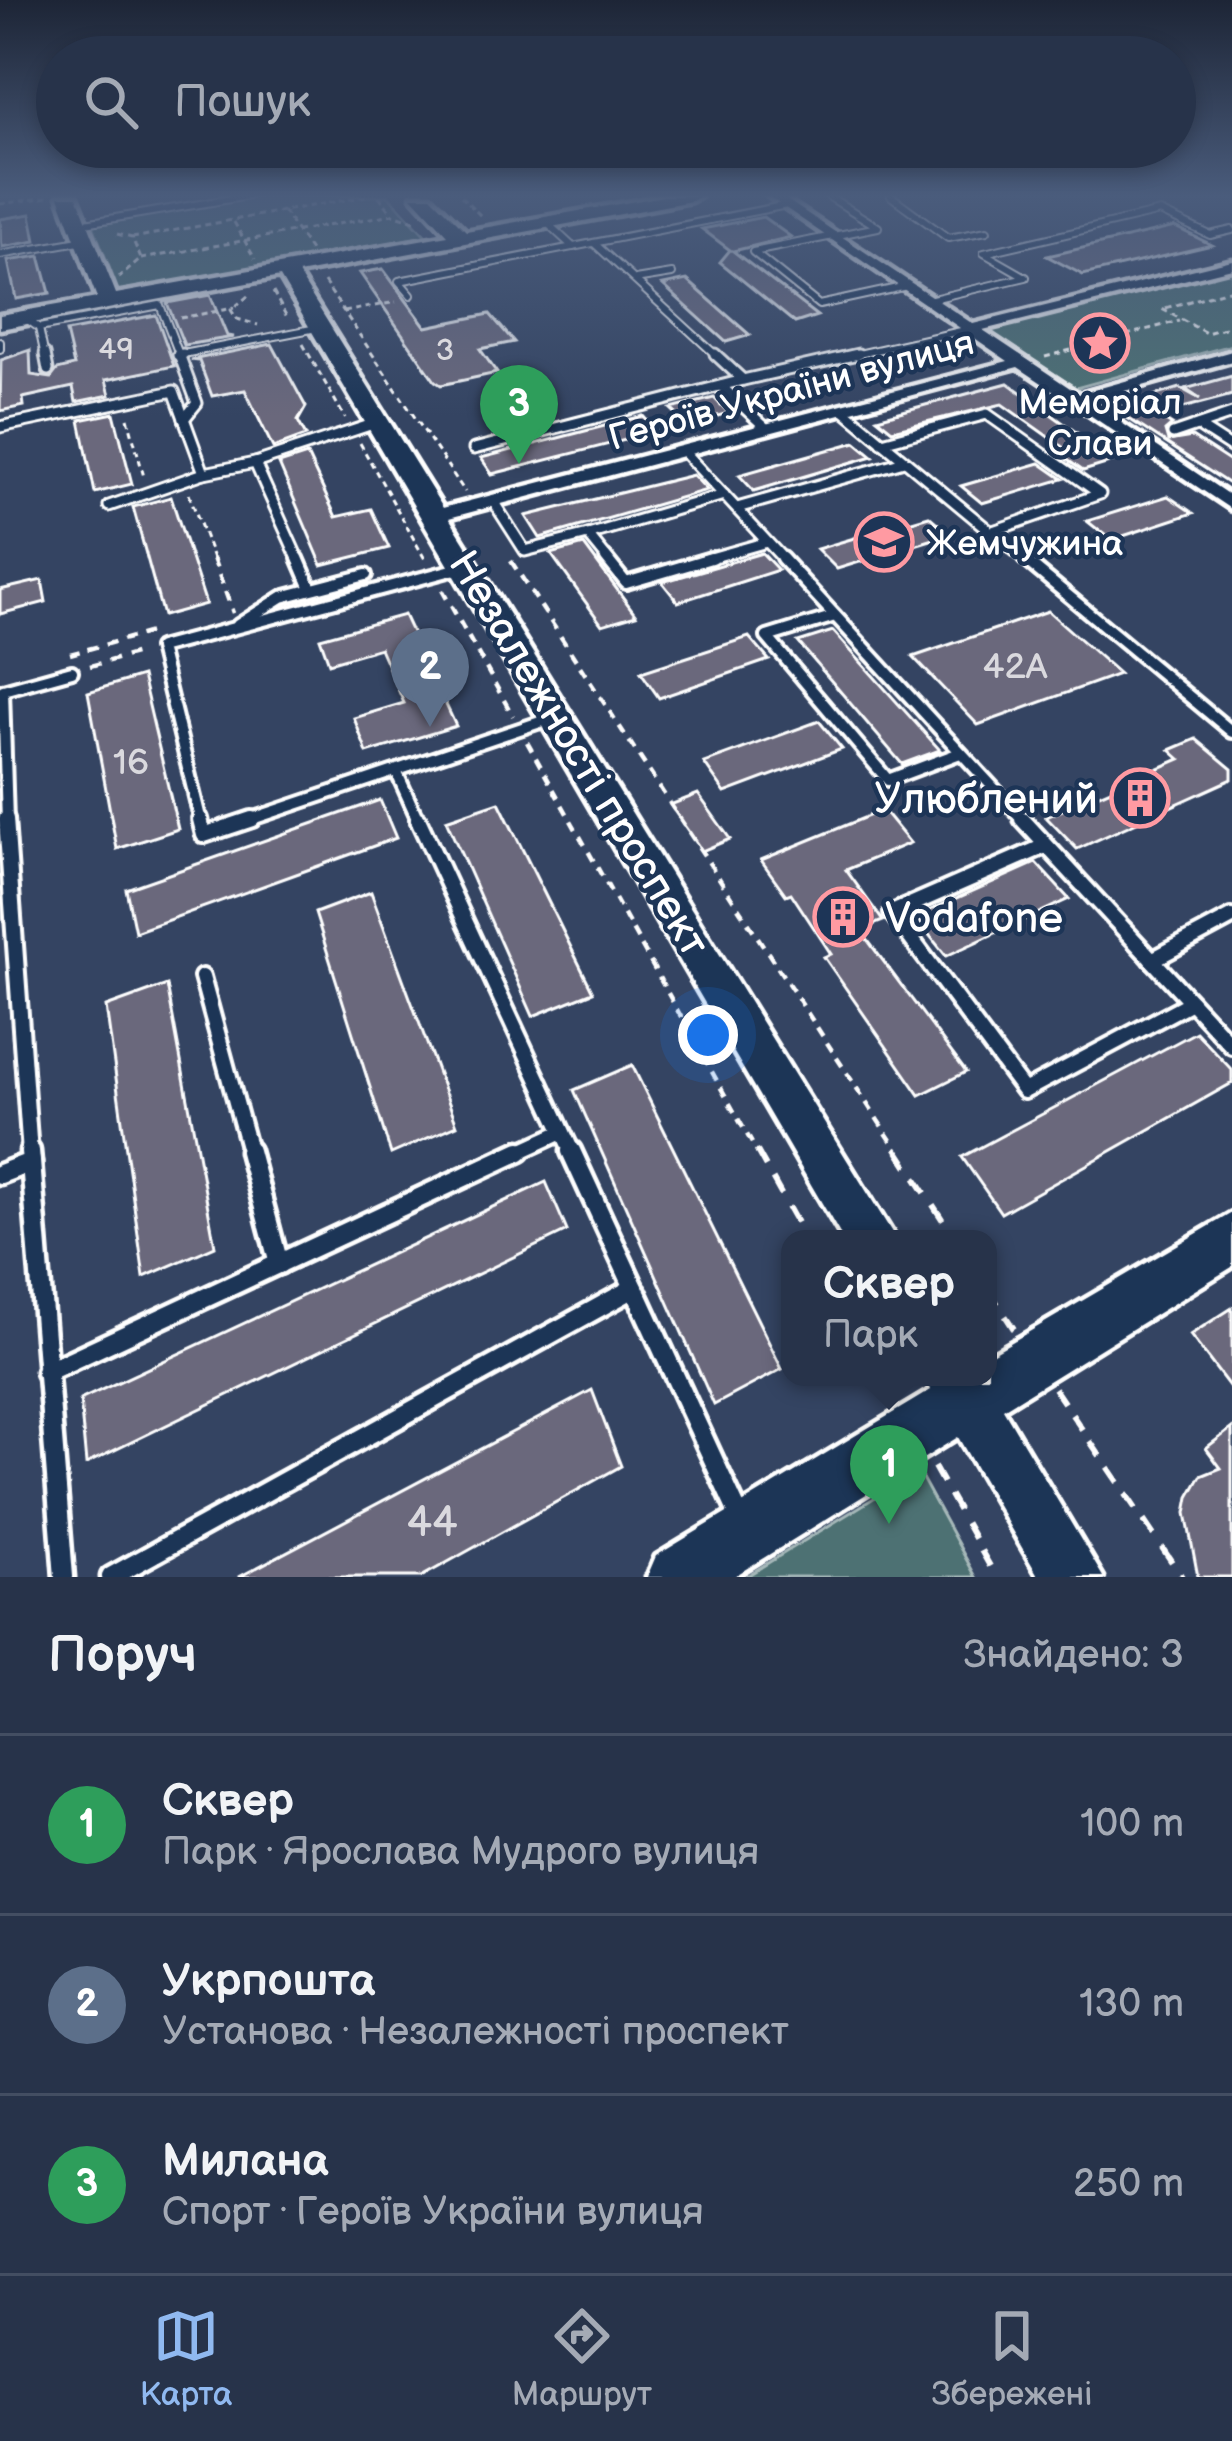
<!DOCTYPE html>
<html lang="uk">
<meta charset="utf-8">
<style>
body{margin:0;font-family:"Balsamiq Sans",sans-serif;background:#2f3b51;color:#f1f3f6}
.you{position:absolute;left:708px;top:1035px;width:42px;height:42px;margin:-30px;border:9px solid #fff;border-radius:50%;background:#1a73e8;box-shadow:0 0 0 18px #1a73e833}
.badge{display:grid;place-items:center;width:78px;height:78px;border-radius:50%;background:#90b9f0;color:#fff;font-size:39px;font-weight:700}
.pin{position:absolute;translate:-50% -99px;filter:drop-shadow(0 3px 6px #0008)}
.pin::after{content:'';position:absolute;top:63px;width:42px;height:36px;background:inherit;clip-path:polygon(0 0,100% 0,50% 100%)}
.popup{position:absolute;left:781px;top:1230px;width:216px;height:156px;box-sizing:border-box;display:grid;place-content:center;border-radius:24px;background:#27334a;filter:drop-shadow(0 3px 9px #0005);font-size:39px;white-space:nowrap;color:#a4aab5}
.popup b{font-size:45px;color:#f1f3f6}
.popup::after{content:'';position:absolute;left:50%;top:100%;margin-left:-24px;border:24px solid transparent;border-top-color:#27334a}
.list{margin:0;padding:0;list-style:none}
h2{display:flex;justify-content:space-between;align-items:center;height:156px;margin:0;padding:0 48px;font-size:51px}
h2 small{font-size:39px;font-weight:400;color:#a4aab5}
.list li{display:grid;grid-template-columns:78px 1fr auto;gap:36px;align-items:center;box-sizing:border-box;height:180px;padding:0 48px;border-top:3px solid #434e62}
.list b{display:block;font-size:45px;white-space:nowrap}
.list p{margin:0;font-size:39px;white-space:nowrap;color:#a4aab5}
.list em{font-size:39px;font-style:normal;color:#a4aab5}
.icon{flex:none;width:66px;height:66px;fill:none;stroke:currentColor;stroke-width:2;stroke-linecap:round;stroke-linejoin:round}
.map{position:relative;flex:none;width:1232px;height:1577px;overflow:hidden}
.search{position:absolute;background:#27334a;box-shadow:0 6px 18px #0003;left:36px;right:36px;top:36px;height:132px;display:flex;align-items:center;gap:30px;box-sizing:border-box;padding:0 42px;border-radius:66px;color:#a4aab5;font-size:45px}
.sheet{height:696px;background:#27334a}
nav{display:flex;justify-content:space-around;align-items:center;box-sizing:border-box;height:168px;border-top:3px solid #434e62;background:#27334a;font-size:33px;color:#a4aab5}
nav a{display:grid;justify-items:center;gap:6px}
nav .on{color:#90b9f0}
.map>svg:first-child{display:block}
.green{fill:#4d7173;stroke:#a6b8b9;stroke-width:3}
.building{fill:#6a687b;stroke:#fff;stroke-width:3}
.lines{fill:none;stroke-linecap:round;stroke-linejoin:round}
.lane-far4-casing{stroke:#fff;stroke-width:10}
.lane-far3-casing{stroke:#fff;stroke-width:15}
.lane-far2-casing{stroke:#fff;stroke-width:18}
.lane-far1-casing{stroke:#fff;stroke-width:22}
.lane-casing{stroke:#fff;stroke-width:27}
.street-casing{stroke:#fff;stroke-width:9}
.secondary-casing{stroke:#fff;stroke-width:9}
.path-far2{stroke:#fff;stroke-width:3;stroke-dasharray:6 4.5;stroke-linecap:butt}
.path-far1{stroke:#fff;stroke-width:4.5;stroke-dasharray:10 8;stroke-linecap:butt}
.path{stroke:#fff;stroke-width:6;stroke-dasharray:18 14;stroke-linecap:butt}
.lane-far4{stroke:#1d3557;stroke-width:6}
.lane-far3{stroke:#1d3557;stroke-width:9}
.lane-far2{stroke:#1d3557;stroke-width:10}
.lane-far1{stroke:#1d3557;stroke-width:14}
.lane{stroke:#1d3557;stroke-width:18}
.street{fill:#1d3557;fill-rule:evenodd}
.secondary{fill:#1d3557;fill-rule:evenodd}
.labels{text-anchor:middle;stroke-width:9;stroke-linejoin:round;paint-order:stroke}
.far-number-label{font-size:30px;fill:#dad9de}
.far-street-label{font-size:36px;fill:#fff;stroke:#1d3557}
.far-poi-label{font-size:36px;fill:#fff;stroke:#1d3557}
.number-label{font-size:36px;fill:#dad9de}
.street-label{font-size:42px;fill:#fff;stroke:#1d3557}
.poi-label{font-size:42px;fill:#fff;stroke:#1d3557;text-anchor:end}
.near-number-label{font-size:42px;fill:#dad9de}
</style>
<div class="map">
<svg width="1232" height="1577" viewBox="0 0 1232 1577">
<rect width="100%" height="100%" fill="#344462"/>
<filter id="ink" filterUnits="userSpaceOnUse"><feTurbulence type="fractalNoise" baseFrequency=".00833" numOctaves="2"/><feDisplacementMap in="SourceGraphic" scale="24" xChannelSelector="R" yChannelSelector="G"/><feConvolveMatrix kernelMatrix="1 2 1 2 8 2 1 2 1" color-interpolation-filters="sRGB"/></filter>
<g filter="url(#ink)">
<g class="green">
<path d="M264 196H389L426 236 119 293 93 225Z"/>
<path d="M1232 266V345L1076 388 987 331Z"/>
<path d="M918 1471 976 1577H745Z"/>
</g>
<g class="building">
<path d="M31 214 36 241 2 247 0 219Z"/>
<path d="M763 217 791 237 733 251 817 316 795 323 720 262 730 250 702 229Z"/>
<path d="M1175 227 1212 245 1083 275 1047 256Z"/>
<path d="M40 256 50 293 16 299 8 261Z"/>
<path d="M383 269 426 327 490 314 514 342 480 349 497 373 441 385 435 381 360 273Z"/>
<path d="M687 280 750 335 726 342 663 285Z"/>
<path d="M210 295 227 336 234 337 184 345 167 303Z"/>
<path d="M156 315 174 366 106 380 110 395 76 402 73 387 23 398 24 406 0 411 1 360 30 350 31 375 51 378 57 370 74 366 66 332Z"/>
<path d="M272 344 306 407 298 421 306 436 273 448 245 390 212 396 199 361 191 360Z"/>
<path d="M1232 376V395L1156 415 1172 425 1165 431 1168 441 1192 437 1232 463V486L1112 408 1180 388 1200 399 1185 389Z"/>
<path d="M1008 383 1116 461 1083 471 1062 456 1071 453 1002 404 892 430 877 418Z"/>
<path d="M714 398 729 413 687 424 671 409Z"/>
<path d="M114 413 132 484 95 493 80 420Z"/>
<path d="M643 416 657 432 492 474 481 458Z"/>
<path d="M856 442 873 456 754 491 739 475Z"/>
<path d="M307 455 336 517 371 509 389 548 322 565 279 464Z"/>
<path d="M1040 463 1063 479 982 503 961 486Z"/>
<path d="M693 475 707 490 540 538 526 516Z"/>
<path d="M1168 496 1193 513 1111 540 1087 521Z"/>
<path d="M171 497 206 604 163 616 133 507Z"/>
<path d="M929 516 950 534 837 569 817 549Z"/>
<path d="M584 545 636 615 602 625 551 554Z"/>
<path d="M762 553 778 570 678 602 662 582Z"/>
<path d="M42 580 46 602 0 614V590Z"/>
<path d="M1048 611 1119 674 978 725 913 657Z"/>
<path d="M404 615 456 726 367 753 354 718 404 703 380 648 329 663 320 638Z"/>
<path d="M833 631 940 750 902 764 798 642Z"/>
<path d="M749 637 769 660 659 698 641 672Z"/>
<path d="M142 676 178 829 117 849 88 692Z"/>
<path d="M819 721 842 749 725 793 704 763Z"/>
<path d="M1196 739 1232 769V779L1077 849 1046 817 1180 759 1170 750Z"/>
<path d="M698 794 730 839 702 851 670 805Z"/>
<path d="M380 800 396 838 135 932 126 889Z"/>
<path d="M499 802 593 992 533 1016 446 820Z"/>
<path d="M883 810 910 843 846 870 883 921 860 930 966 1072 920 1095 824 957 831 954 791 893 786 895 761 860Z"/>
<path d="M1036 863 1069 899 946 956 915 917Z"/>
<path d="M371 892 457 1125 391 1154 315 913Z"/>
<path d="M167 985 215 1246 144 1277 106 1007Z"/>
<path d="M1196 1032 1232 1070V1083L1001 1213 962 1157Z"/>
<path d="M632 1065 782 1369 714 1405 574 1090Z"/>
<path d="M546 1182 567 1231 86 1464 80 1400Z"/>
<path d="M1232 1308V1390L1190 1335Z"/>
<path d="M592 1390 621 1466 421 1577H239Z"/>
<path d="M1232 1428V1577H1198L1186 1513 1189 1497 1201 1476 1221 1468 1206 1448Z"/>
</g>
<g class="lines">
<defs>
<g id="lane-far4">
<path d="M832 196H828L878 227 753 252 819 305 907 286"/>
<path d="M891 196 948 238 987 231"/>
<path d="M546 222 573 247"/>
<path d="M79 224 248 196"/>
<path d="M594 243 718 357"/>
<path d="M0 255 85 240"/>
<path d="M635 280 672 274"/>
<path d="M411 295 399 281 787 205"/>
<path d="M928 300 1026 277 984 253 1160 212 1210 235 1232 230"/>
<path d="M25 318 39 328 160 305 180 357"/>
<path d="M39 328 45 357"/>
<path d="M0 342V349"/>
<path d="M178 355 322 327"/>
<path d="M845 357 970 329"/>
</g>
<g id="lane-far3">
<path d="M45 354 48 370"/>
<path d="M179 354 197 403 184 419"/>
<path d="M715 354 743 380 858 354"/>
<path d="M178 355 183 354"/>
<path d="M721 386 767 429"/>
<path d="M843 409 1026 561"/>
<path d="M1198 426 1232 448"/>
<path d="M0 427 174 391 204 473"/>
<path d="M1173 434 1232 414"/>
<path d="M882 442 987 414 1100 494 990 532"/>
<path d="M474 449 743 380"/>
<path d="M683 451 785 561"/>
<path d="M255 463 379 422"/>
<path d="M493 501 525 551 588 535"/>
<path d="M109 506 204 473 255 463 299 561"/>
<path d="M737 508 904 461"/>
<path d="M609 561 588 535 724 495"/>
<path d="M700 561 767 542"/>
</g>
<g id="lane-far2">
<path d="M298 558 310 586"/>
<path d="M606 558 626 583 711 558"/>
<path d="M782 558 1025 822"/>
<path d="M1023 558 1232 732"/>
<path d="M835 616 767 637 888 780 960 753"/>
<path d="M238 625 282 597 366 575"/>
<path d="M396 771 419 822"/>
<path d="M7 822 3 690 72 671"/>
<path d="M201 822 159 648 467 566"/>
<path d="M243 822 552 718"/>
</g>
<g id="lane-far1">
<path d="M6 819 30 1154"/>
<path d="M200 819 204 835 252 819"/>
<path d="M418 819 573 1154"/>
<path d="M1022 819 1232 1046"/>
<path d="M1045 846 892 913 1024 1091 1191 1002"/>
<path d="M1152 960 1232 917"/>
<path d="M202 977 250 1154"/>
<path d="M514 1154 562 1132"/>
</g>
<g id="lane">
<path d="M249 1151 279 1264"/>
<path d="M571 1151 742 1522"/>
<path d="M31 1162 64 1577"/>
<path d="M0 1174 31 1162 30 1151"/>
<path d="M46 1372 520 1151"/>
<path d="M111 1577 634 1288"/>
</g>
<path id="street" d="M768 196H781L973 324 1232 260V268L983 330 1079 394 1232 351V361L1089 401 1232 497V510L1018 367 445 519H431V511L1008 361Z"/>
<g id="secondary">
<path d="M59 196H77L116 294 448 235 412 196H431L466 231 664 196H700L691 201 298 274 896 1239H843L280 277 0 329V315L97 298Z"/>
<path d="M1232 1213V1267L1003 1409 1103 1577H1039L958 1437 733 1577H647L656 1556 931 1390 926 1377H988V1356Z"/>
</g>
</defs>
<use href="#lane-far4" class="lane-far4-casing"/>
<use href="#lane-far3" class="lane-far3-casing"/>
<use href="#lane-far2" class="lane-far2-casing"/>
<use href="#lane-far1" class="lane-far1-casing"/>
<use href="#lane" class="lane-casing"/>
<use href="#street" class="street-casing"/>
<use href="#secondary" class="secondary-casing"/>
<g class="path-far2">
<path d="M379 196 393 214"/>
<path d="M461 196 482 217"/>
<path d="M0 204 48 197"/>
<path d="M283 211 310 251"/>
<path d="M234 222 255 259"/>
<path d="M117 234 132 238 141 259 119 278"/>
<path d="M132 238 367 196"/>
<path d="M141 259 393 214 418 222"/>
<path d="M324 282 465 492"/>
<path d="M1232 289 1162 309 1206 333 1232 326"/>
<path d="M273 292 288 319"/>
<path d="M248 296 231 310 237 319 258 325"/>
<path d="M344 312 396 302"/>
<path d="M180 318 234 308"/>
<path d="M303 344 345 418"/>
<path d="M1045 357 1179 321"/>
<path d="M128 418 144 477"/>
<path d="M360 443 425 559"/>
<path d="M189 494 214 561"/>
</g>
<g class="path-far1">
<path d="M213 558 233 613"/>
<path d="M511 561 900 1154"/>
<path d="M442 590 513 716"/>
<path d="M70 654 151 632"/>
<path d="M90 666 142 652"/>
<path d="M527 742 758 1154"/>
</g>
<g class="path">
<path d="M757 1151 806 1239"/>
<path d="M898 1151 955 1239"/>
<path d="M988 1289 1014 1329"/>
<path d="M883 1377 896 1400"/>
<path d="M1054 1388 1182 1577"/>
<path d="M934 1467 996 1577"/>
</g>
<use href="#lane-far4" class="lane-far4"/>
<use href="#lane-far3" class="lane-far3"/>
<use href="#lane-far2" class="lane-far2"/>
<use href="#lane-far1" class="lane-far1"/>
<use href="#lane" class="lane"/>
<use href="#street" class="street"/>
<use href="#secondary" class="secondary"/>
</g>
</g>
<linearGradient id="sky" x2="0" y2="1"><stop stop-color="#1d2536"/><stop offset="0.47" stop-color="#4a5c7c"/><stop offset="1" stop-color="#4a5c7c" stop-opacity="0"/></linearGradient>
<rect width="1232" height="416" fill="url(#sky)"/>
<defs>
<symbol id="sight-ring" viewBox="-11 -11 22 22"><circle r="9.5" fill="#1d3557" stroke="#ff9aa2" stroke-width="1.5"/><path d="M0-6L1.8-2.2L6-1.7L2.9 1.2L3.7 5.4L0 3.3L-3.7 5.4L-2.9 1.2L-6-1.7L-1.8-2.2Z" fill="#ff9aa2"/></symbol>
<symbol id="school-ring" viewBox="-11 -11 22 22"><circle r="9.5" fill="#1d3557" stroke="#ff9aa2" stroke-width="1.5"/><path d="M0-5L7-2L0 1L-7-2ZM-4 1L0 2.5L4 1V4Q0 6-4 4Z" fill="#ff9aa2"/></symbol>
<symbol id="building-ring" viewBox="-11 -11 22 22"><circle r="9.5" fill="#1d3557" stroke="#ff9aa2" stroke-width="1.5"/><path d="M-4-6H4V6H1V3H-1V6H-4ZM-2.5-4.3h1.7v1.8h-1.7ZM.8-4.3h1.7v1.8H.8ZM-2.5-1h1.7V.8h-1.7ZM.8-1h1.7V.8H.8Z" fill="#ff9aa2"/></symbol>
</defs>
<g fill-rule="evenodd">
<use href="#sight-ring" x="1067" y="310" width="66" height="66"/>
<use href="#school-ring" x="851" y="509" width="66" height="66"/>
<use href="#building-ring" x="1107" y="765" width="66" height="66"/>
<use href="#building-ring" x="810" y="884" width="66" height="66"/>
</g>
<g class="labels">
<g class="far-number-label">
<text x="116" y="359">49</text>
<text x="445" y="360">3</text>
</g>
<g class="far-street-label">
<text transform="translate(791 389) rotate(-15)" y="13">Героїв України вулиця</text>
</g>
<g class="far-poi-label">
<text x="1100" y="414">Меморіал<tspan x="1100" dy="41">Слави</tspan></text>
<text x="926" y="555" text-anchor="start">Жемчужина</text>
</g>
<g class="number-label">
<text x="1015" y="678">42А</text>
<text x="131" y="774">16</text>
</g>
<g class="street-label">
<text transform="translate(580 753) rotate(59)" y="15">Незалежності проспект</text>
</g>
<g class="poi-label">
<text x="1098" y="813">Улюблений</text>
<text x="885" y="932" text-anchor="start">Vodafone</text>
</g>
<g class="near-number-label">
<text x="432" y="1536">44</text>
</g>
</g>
</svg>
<div class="you"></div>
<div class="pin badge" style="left:889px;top:1524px;background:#2e9e5b">1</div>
<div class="popup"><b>Сквер</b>Парк</div>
<div class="pin badge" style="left:430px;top:727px;background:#5c6f8a">2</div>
<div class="pin badge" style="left:519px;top:464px;background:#2e9e5b">3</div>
<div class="search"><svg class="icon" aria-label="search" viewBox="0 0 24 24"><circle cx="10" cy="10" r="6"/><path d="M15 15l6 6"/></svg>Пошук</div>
</div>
<section class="sheet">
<h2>Поруч<small>Знайдено: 3</small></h2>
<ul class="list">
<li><span class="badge" style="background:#2e9e5b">1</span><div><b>Сквер</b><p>Парк · Ярослава Мудрого вулиця</p></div><em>100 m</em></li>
<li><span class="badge" style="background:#5c6f8a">2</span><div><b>Укрпошта</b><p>Установа · Незалежності проспект</p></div><em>130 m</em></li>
<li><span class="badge" style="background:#2e9e5b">3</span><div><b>Милана</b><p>Спорт · Героїв України вулиця</p></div><em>250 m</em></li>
</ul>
</section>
<nav>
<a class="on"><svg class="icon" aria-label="map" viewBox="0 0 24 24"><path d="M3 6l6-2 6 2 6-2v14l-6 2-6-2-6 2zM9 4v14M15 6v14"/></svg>Карта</a>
<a><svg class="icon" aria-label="directions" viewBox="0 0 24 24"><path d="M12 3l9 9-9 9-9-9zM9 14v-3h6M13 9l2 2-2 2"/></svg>Маршрут</a>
<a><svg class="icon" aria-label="saved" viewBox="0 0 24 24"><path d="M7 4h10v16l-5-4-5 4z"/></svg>Збережені</a>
</nav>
